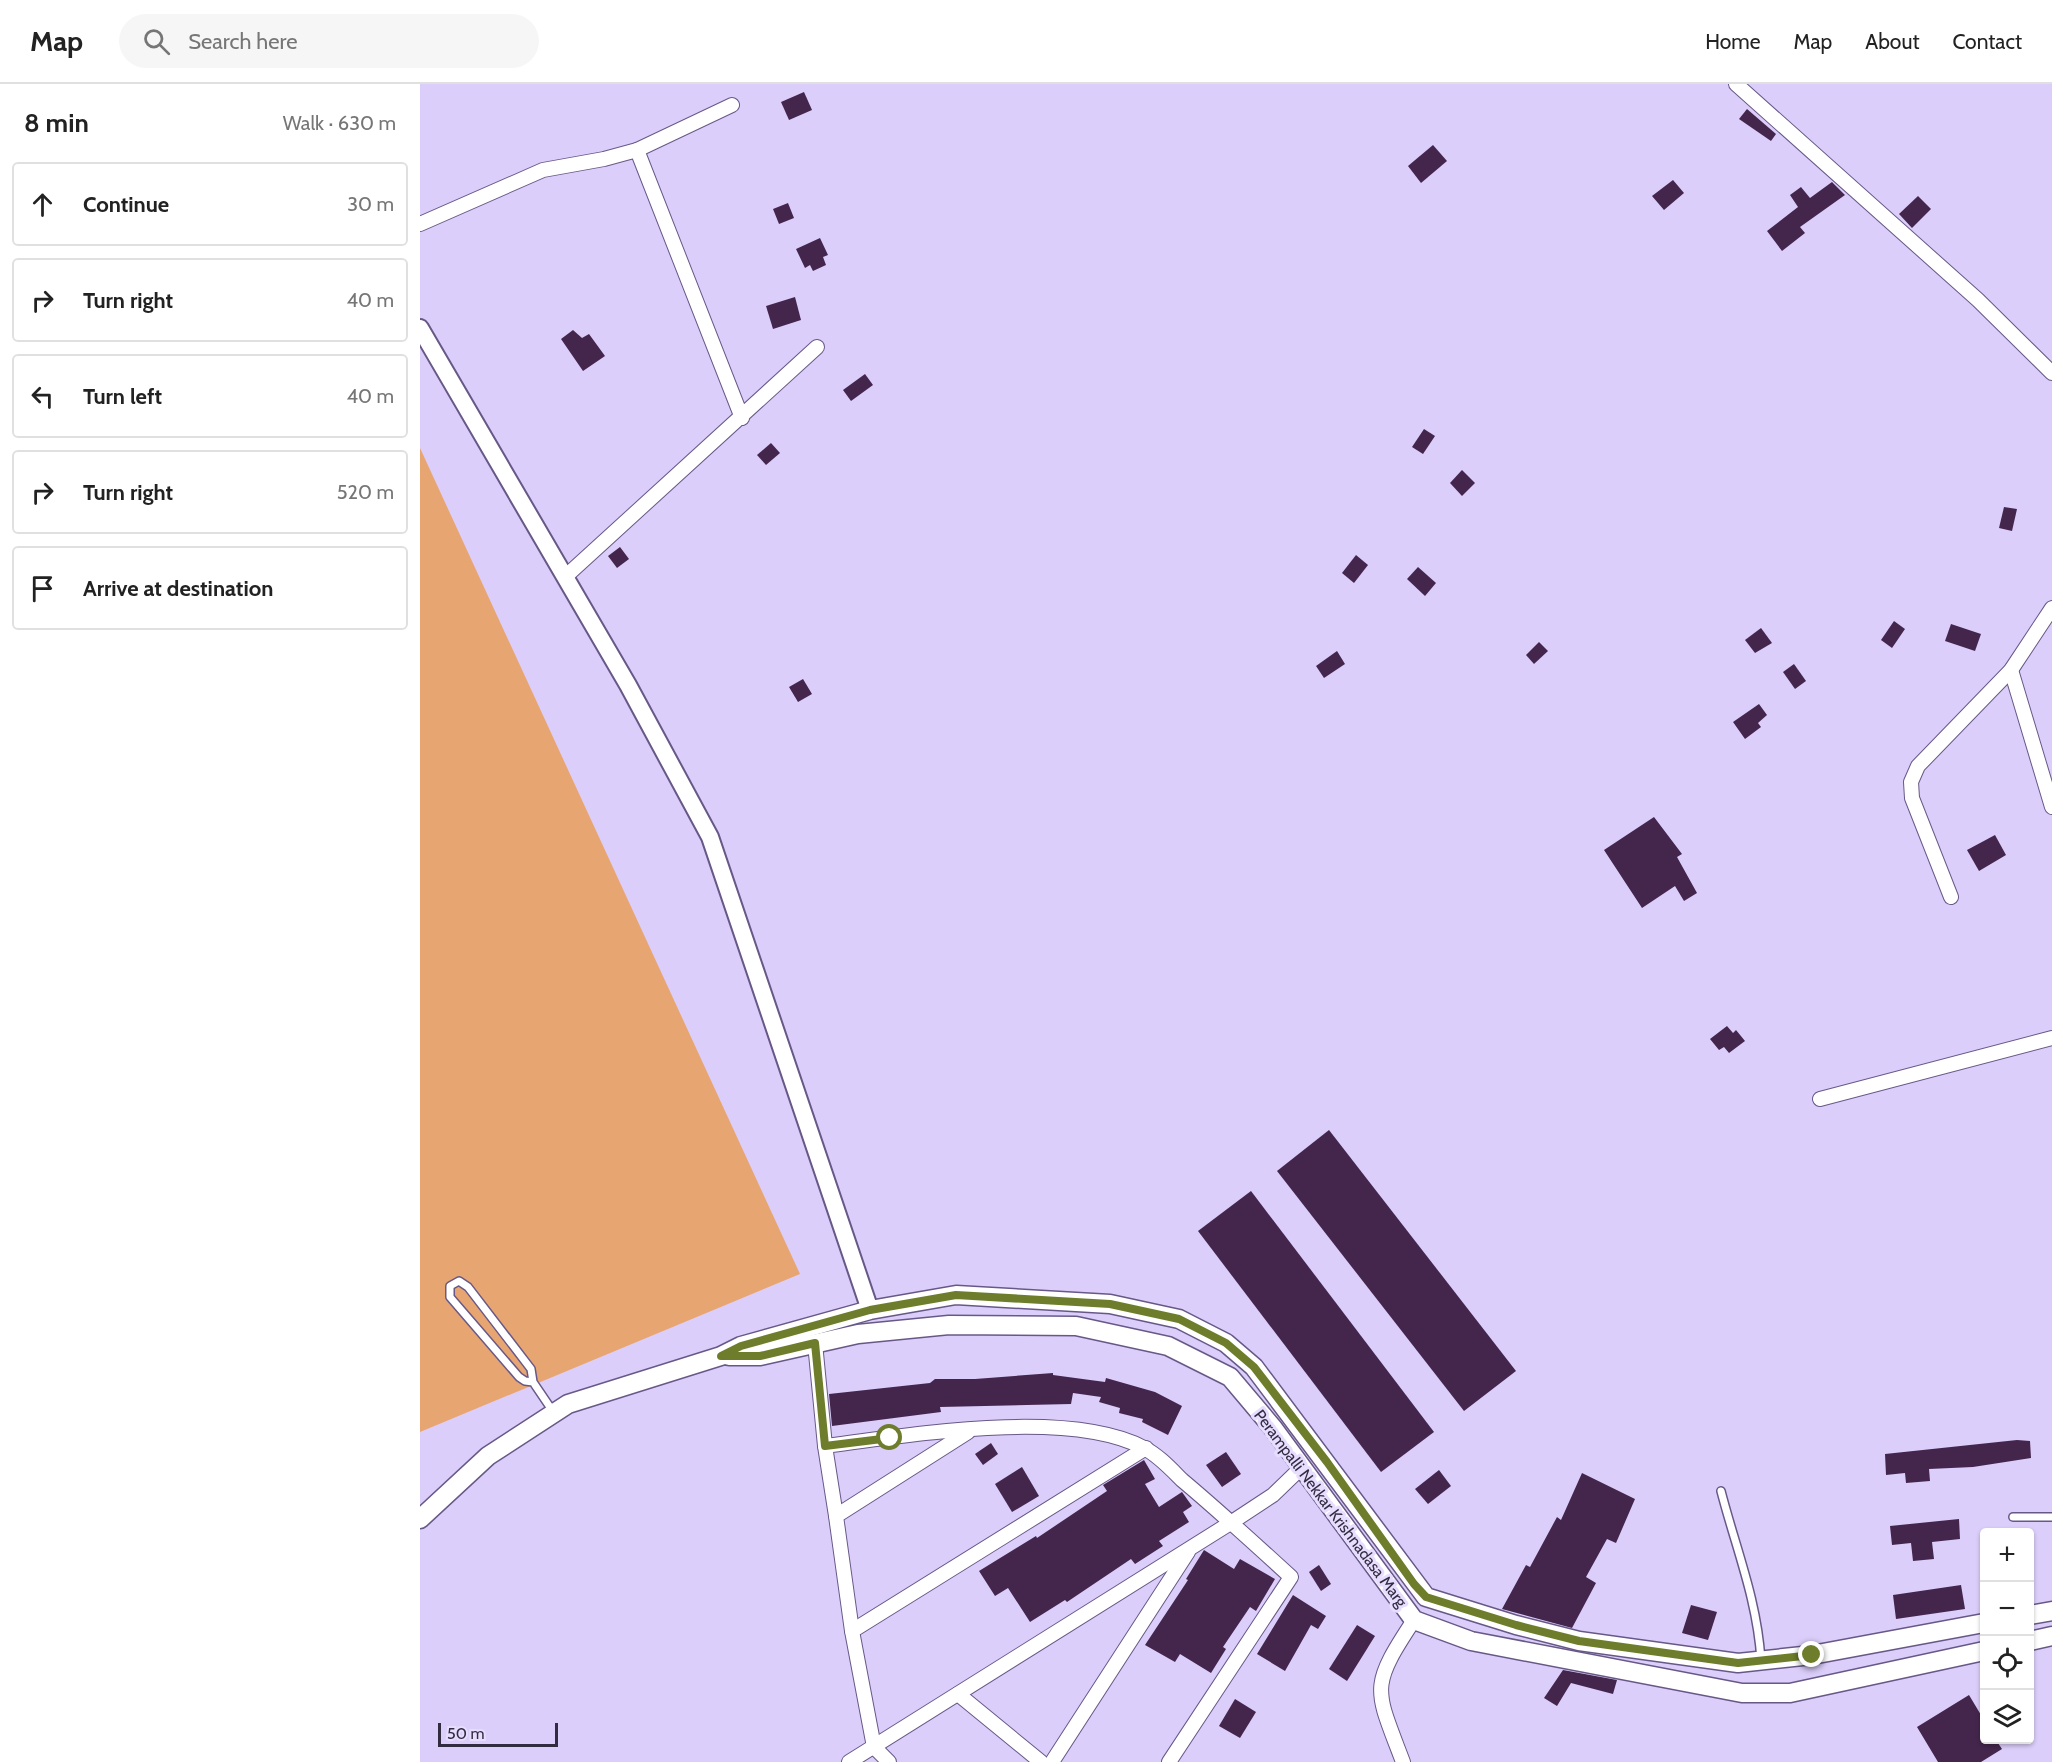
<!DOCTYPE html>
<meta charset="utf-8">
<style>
body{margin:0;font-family:Cabin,sans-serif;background:#f6f6f6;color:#222}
.controls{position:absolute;right:18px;bottom:18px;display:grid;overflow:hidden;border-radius:6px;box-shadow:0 2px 4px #0004}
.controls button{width:54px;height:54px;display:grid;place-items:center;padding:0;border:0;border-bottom:2px solid #e0e0e0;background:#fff;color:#222;font:30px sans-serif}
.scale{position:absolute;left:18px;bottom:15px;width:120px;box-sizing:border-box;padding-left:6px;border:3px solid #322c41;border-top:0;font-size:16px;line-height:21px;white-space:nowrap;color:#322c41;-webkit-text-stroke:4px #e7ddfe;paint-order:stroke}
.stop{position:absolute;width:18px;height:18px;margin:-14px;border:4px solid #6e7d2b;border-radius:50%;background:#fff}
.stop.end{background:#6e7d2b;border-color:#fff;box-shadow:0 2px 6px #0008}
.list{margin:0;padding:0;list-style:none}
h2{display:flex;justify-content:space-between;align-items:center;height:78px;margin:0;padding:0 24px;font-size:26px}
h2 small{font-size:20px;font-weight:400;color:#767676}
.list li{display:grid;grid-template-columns:39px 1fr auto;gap:18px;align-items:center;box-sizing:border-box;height:84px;margin:0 12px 12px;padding:0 12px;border:2px solid #e0e0e0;border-radius:6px}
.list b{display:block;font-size:22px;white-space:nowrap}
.list em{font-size:20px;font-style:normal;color:#767676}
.icon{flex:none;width:33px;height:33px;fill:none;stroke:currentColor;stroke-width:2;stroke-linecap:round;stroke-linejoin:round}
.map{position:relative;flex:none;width:1632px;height:1678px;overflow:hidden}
header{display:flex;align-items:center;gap:36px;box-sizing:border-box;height:84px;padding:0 30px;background:#fff;border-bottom:2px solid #e0e0e0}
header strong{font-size:28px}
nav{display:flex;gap:33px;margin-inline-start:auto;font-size:21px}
.search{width:420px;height:54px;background:#f6f6f6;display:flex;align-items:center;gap:15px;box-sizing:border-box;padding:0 21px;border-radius:33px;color:#767676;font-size:22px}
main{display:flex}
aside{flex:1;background:#fff}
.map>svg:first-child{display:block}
.green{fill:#e7a572}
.building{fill:#44264d}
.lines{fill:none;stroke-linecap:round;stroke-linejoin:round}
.service-casing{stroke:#685887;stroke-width:10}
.minor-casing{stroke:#685887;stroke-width:16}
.tertiary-casing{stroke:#685887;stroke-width:20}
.secondary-casing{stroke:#685887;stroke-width:21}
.service{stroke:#fff;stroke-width:7}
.minor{stroke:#fff;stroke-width:14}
.tertiary{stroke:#fff;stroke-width:16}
.secondary{stroke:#fff;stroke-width:18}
.route{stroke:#6e7d2b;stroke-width:8}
.labels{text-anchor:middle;stroke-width:6;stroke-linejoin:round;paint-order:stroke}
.street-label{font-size:16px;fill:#322c41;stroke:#e7ddfe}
</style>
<header>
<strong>Map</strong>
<div class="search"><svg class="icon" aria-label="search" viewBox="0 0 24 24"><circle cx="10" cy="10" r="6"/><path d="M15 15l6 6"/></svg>Search here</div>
<nav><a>Home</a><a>Map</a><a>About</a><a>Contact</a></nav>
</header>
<main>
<aside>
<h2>8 min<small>Walk · 630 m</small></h2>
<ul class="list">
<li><svg class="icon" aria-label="ahead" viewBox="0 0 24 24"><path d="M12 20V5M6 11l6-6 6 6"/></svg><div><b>Continue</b></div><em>30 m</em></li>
<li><svg class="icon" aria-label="right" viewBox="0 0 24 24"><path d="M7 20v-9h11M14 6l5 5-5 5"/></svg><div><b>Turn right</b></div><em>40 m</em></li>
<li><svg class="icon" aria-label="left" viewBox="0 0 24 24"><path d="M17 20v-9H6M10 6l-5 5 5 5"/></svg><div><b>Turn left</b></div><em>40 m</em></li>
<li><svg class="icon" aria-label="right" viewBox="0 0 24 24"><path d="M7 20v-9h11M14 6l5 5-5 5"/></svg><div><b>Turn right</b></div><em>520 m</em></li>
<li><svg class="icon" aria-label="arrive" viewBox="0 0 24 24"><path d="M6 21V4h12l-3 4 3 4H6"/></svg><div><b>Arrive at destination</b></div></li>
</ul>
</aside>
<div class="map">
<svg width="1632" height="1678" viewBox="0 0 1632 1678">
<rect width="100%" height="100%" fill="#dbcefa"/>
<path class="green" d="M0 364 380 1190 0 1348Z"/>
<g class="building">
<path d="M384 8 392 26 369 36 361 18Z"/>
<path d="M1327 25 1356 50 1351 57 1319 35Z"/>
<path d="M1013 61 1027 77 1001 99 988 82Z"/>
<path d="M1253 96 1264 109 1244 126 1232 112Z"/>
<path d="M1412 98 1425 111 1380 143 1385 149 1362 167 1347 147 1378 123 1370 111 1381 103 1390 114Z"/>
<path d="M1498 112 1511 125 1492 144 1479 130Z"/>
<path d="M368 119 374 134 359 140 353 125Z"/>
<path d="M400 154 408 171 403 173 406 181 393 187 390 181 385 184 376 165Z"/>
<path d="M375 213 381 236 353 245 346 222Z"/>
<path d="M153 246 162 254 169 250 185 272 163 287 141 255Z"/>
<path d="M445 290 453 301 431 317 423 306Z"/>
<path d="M1004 345 1015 352 1003 370 992 363Z"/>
<path d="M351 359 360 369 346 381 337 371Z"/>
<path d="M1042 386 1055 399 1042 412 1030 399Z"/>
<path d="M1584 423 1597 425 1592 447 1579 444Z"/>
<path d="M200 463 209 475 197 484 188 472Z"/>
<path d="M936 471 948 481 934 499 922 489Z"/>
<path d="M998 483 1016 499 1005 512 987 495Z"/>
<path d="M1474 537 1485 545 1472 564 1461 556Z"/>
<path d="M1531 540 1561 550 1555 567 1525 557Z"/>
<path d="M1341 544 1352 559 1335 569 1325 556Z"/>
<path d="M1119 558 1128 567 1114 580 1106 571Z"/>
<path d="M917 567 925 580 904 594 896 582Z"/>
<path d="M1374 580 1386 597 1375 605 1363 588Z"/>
<path d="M383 595 392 610 378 618 369 603Z"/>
<path d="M1339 620 1347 631 1338 639 1341 643 1325 655 1313 638Z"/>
<path d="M1234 733 1262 770 1257 773 1277 809 1264 817 1255 802 1222 824 1184 766Z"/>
<path d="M1575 751 1586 771 1559 787 1547 766Z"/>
<path d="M1307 942 1313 949 1316 946 1325 957 1309 969 1304 963 1299 966 1290 955Z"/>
<path d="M909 1046 1096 1287 1044 1327 857 1087Z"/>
<path d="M831 1107 1014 1348 961 1388 778 1147Z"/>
<path d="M633 1289V1291L685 1298 686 1294 735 1308 762 1322 748 1351 722 1338 723 1335 699 1329 700 1324 679 1318 681 1313 653 1309 651 1320 520 1323 521 1328 412 1342 409 1310 510 1299 515 1295H555Z"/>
<path d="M1597 1356 1610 1357 1611 1374 1553 1383 1509 1385 1510 1397 1486 1399 1485 1389 1466 1391 1465 1370Z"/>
<path d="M571 1359 578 1370 563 1381 555 1370Z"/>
<path d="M806 1368 821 1390 802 1403 786 1381Z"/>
<path d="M724 1376 735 1395 725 1400 739 1423 762 1408 772 1422 763 1428 769 1438 739 1457 743 1462 715 1480 711 1475 647 1518 645 1516 610 1538 588 1504 575 1512 559 1487 616 1452 617 1454 687 1407 683 1401Z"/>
<path d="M602 1383 619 1412 592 1428 575 1400Z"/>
<path d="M1019 1386 1031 1402 1008 1420 995 1405Z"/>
<path d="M1162 1389 1215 1415 1196 1459 1187 1455 1166 1493 1176 1499 1152 1544 1082 1525 1106 1481 1110 1483 1137 1433 1141 1436Z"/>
<path d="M1539 1435 1540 1455 1512 1458 1514 1475 1493 1477 1491 1459 1472 1461 1470 1442Z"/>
<path d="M784 1466 814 1485 820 1475 855 1495 836 1527 830 1523 803 1563 806 1565 791 1589 760 1570 755 1578 725 1561 768 1496 766 1495Z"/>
<path d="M899 1481 911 1500 901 1507 889 1488Z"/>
<path d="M1541 1501 1545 1525 1476 1535 1473 1511Z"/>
<path d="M873 1511 906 1532 898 1545 891 1541 865 1587 837 1570Z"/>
<path d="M1271 1521 1297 1528 1288 1556 1262 1549Z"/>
<path d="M937 1541 955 1552 927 1597 909 1585Z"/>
<path d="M1143 1586 1197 1596 1193 1610 1151 1599 1137 1622 1124 1614Z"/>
<path d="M1549 1611 1564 1636V1656H1576L1582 1665 1561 1678H1518L1497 1643Z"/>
<path d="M815 1615 836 1628 820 1654 799 1642Z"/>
</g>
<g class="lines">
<defs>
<g id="service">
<path d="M113 1298 105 1297 99 1293 30 1213V1202L39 1197 48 1203 111 1285 113 1298 134 1329"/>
<path d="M1301 1407C1316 1465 1337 1515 1341 1576"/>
<path d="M1593 1433H1632"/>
</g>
<g id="minor">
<path d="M1316 0 1558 216 1632 289"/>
<path d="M217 66 322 334"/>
<path d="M0 140 123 86 184 75 217 66 312 21"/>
<path d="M145 493 397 263"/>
<path d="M1591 586 1632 723"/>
<path d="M1531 813 1492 714 1491 698 1498 682 1591 586 1632 524"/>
<path d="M1400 1015 1632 954"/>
<path d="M395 1259 405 1362"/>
<path d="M416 1432 405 1362C490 1351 648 1324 724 1364 738 1371 751 1385 762 1396 799 1427 835 1460 871 1493L749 1678"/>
<path d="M432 1547 416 1432 548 1348"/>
<path d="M538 1610 621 1678"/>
<path d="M429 1678 812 1438 853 1411 882 1383"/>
<path d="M469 1678 454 1663 432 1547 726 1364"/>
<path d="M632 1678 768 1468"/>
<path d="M983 1678C955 1604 949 1604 994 1536"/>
</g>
<path id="tertiary" d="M0 244 208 601 290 753 450 1226"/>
<g id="secondary">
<path d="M309 1272H340L438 1250 529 1241 656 1242 748 1262 810 1293 853 1344 994 1536 1051 1557 1322 1609H1370L1564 1567"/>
<path d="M0 1435 68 1372 148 1320 301 1272 321 1262 450 1226 536 1211 690 1220 759 1235 806 1259 834 1283 1006 1513 1096 1541 1159 1557 1318 1579 1392 1571 1564 1539"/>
<path d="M1610 1531 1632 1527"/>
<path d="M1610 1557 1632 1552"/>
</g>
</defs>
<use href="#service" class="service-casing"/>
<use href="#minor" class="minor-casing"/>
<use href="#tertiary" class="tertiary-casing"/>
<use href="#secondary" class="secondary-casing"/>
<use href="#service" class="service"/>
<use href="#minor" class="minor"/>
<use href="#tertiary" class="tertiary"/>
<use href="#secondary" class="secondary"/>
</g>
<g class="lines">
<path class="route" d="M470 1354 405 1362 395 1259 340 1272H301L321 1262 450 1226 536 1211 690 1220 759 1235 806 1259 834 1283 907 1378 994 1500 1006 1513 1096 1541 1159 1557 1318 1579 1392 1571"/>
</g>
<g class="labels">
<g class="street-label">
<text transform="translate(911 1424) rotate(53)" y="6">Perampalli Nekkar Krishnadasa Marg</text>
</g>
</g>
</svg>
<div class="controls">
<button>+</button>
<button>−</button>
<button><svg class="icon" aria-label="locate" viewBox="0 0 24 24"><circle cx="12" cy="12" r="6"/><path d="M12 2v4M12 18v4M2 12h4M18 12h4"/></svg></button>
<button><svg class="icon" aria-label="layers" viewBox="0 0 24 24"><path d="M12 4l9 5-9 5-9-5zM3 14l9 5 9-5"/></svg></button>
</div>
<div class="scale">50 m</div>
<div class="stop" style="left:470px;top:1354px"></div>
<div class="stop end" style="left:1392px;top:1571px"></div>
</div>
</main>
